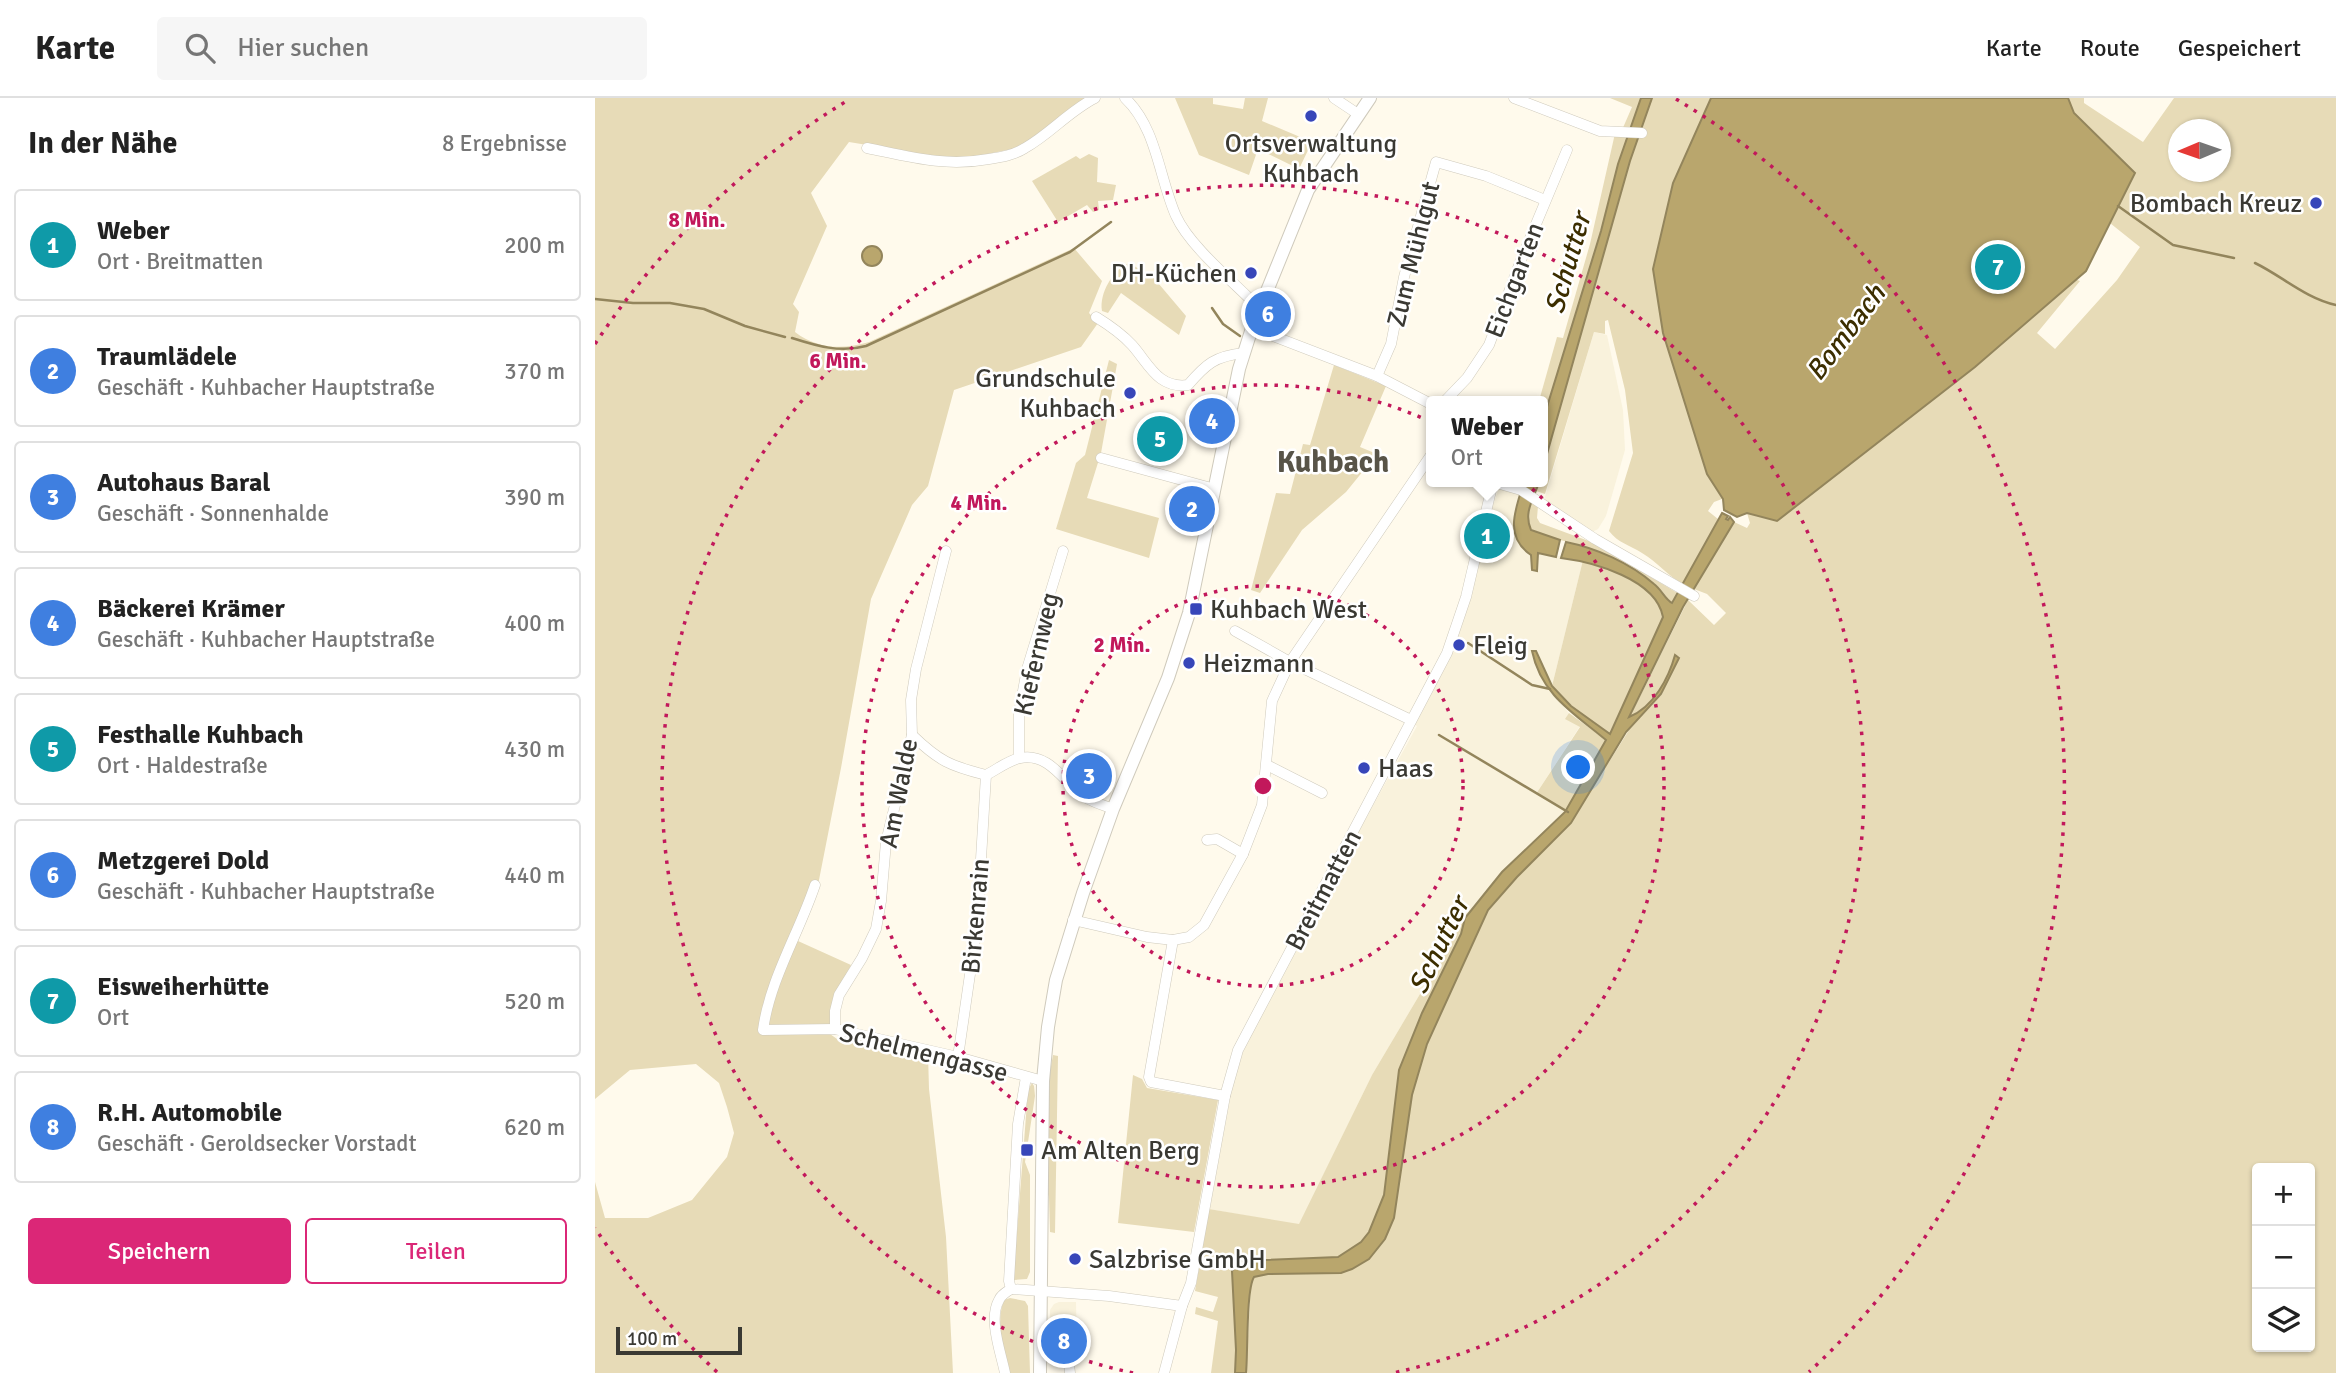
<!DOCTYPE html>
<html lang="de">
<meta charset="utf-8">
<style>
body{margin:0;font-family:Signika,sans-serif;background:#f6f6f6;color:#222}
.controls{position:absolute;right:21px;bottom:21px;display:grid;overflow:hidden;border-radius:7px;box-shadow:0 2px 5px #0004}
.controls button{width:63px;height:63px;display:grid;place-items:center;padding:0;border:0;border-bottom:2px solid #e0e0e0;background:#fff;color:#222;font:35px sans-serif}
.compass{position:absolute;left:1573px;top:21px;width:63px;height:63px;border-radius:50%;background:#fff;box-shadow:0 2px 5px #0004;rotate:268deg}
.scale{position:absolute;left:21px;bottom:18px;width:126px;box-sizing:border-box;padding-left:7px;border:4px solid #3a3933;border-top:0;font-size:19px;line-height:24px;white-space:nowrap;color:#3a3933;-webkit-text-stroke:5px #fff;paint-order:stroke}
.you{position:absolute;left:984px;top:670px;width:24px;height:24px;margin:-18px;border:5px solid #fff;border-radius:50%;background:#1a73e8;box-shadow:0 0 0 10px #1a73e833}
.badge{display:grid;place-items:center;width:46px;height:46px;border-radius:50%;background:#db2777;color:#fff;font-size:23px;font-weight:700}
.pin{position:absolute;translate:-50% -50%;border:4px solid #fff;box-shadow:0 2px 7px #0006}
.popup{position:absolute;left:831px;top:298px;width:122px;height:91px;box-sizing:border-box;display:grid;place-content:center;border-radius:7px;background:#fff;filter:drop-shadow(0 2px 5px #0005);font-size:23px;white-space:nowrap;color:#767676}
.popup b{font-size:26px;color:#222}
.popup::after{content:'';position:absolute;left:50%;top:100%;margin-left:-14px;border:14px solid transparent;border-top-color:#fff}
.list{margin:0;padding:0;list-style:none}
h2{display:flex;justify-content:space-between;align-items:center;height:91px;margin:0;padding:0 28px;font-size:30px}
h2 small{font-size:23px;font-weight:400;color:#767676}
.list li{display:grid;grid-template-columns:46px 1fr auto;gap:21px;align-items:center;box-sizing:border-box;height:112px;margin:0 14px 14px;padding:0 14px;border:2px solid #e0e0e0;border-radius:7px}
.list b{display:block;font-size:26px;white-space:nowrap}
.list p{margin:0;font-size:23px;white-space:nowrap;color:#767676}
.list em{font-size:23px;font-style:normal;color:#767676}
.actions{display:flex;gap:14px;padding:21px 28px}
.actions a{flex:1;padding:16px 0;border:2px solid #db2777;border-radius:7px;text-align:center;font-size:24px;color:#db2777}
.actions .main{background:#db2777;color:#fff}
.icon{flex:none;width:38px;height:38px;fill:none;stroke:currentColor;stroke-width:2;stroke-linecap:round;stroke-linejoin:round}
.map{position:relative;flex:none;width:1741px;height:1275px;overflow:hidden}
header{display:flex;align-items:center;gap:42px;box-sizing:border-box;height:98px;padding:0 35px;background:#fff;border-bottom:2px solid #e0e0e0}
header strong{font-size:33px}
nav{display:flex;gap:38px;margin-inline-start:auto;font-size:24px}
.search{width:490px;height:63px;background:#f6f6f6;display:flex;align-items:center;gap:18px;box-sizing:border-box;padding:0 24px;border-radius:7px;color:#767676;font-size:26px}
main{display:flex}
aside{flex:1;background:#fff}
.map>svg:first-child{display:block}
.built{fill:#f9f2dc}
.green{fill:#e7dbb7;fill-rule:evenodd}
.water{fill:#b9a66d;stroke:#93855c;stroke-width:2}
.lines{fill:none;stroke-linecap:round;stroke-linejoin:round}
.stream{stroke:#93855c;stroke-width:2.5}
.minor-casing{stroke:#cfcabc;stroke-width:11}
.major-casing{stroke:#cfcabc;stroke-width:14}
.minor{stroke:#fff;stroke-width:10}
.major{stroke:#fff;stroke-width:12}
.ring{fill:none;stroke:#c2185b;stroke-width:3.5;stroke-dasharray:3.5 7}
.poi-dot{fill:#3746b9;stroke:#fff;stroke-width:2.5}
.labels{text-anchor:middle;stroke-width:5;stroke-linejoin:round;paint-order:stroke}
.poi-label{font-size:26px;fill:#3a3933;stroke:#fff;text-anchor:start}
.street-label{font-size:26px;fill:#3a3933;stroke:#fff}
.water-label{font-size:28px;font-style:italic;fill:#3c2e00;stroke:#fff}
.quarter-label{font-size:30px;font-weight:bold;fill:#585448;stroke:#fff}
.centre{fill:#c2185b;stroke:#fff;stroke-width:3.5}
.ring-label{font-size:21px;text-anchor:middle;font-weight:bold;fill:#c2185b;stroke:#fff;stroke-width:5;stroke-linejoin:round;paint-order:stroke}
</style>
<header>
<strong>Karte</strong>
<div class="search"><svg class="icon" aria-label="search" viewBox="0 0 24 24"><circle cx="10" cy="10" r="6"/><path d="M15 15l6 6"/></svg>Hier suchen</div>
<nav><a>Karte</a><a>Route</a><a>Gespeichert</a></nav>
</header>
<main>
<aside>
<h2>In der Nähe<small>8 Ergebnisse</small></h2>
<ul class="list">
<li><span class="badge" style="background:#0f9aa8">1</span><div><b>Weber</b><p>Ort · Breitmatten</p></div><em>200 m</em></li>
<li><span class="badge" style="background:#3f7fe0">2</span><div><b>Traumlädele</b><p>Geschäft · Kuhbacher Hauptstraße</p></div><em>370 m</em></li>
<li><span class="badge" style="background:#3f7fe0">3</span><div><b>Autohaus Baral</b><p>Geschäft · Sonnenhalde</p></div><em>390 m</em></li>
<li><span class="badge" style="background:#3f7fe0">4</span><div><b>Bäckerei Krämer</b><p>Geschäft · Kuhbacher Hauptstraße</p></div><em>400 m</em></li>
<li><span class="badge" style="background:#0f9aa8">5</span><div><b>Festhalle Kuhbach</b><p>Ort · Haldestraße</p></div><em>430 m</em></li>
<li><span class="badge" style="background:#3f7fe0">6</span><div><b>Metzgerei Dold</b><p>Geschäft · Kuhbacher Hauptstraße</p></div><em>440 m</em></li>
<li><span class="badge" style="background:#0f9aa8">7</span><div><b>Eisweiherhütte</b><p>Ort</p></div><em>520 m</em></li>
<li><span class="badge" style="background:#3f7fe0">8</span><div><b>R.H. Automobile</b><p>Geschäft · Geroldsecker Vorstadt</p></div><em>620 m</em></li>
</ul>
<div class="actions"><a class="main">Speichern</a><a>Teilen</a></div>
</aside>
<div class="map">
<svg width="1741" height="1275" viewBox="0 0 1741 1275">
<rect width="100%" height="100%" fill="#fffaec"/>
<g class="built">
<path d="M999 234 1012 237 1028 312 1030 352 1011 418 1003 431 997 434 949 402Z"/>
<path d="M906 384H919L927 388 920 410 918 429 936 457 937 465 943 455 988 462 957 588 941 554 938 553 961 600 974 615 971 621 985 628 941 696 970 714 907 774 870 820 777 977 704 1127 614 1111 633 1004 648 950 718 816 822 628 818 626 854 556 888 436Z"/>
<path d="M464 1204H481L482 1256 480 1259 455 1265V1212L459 1206Z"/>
</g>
<g class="green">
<path d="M0 0H493L431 46 417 51 363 62 254 44 216 95 232 128 198 206 204 214 200 234C222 251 248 252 274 244L479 150 507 183 494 215 503 225 486 249 359 292 333 388 317 407 276 501 246 670 223 787 203 843 256 867 237 905 235 936 242 941 333 956 334 991 351 1139 358 1275H0V1084L10 1120H53L97 1102 132 1059 139 1035 132 1009 124 985 101 966 35 972 0 1001Z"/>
<path d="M580 0H618V6L648 11 650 0H673L667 23 717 44 704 71 663 51 654 77 604 57Z"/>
<path d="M1015 0H1046L1023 66 1006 133 948 322V303H944L962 239 968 240 995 146 1021 31 1027 32 1037 9Z"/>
<path d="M1057 0H1489V5L1548 44 1579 0H1741V1275H651L656 1184 659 1179 673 1176 746 1175 799 1119 817 997 832 946 893 812 1014 664 1041 621 1067 596 1080 562C1069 585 1058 609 1034 620L1093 502 1119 527 1131 515 1112 496 1099 491 1139 424 1152 430 1155 425 1152 415 1143 417 1130 410 1127 401 1119 404 1113 413 1123 421 1089 486C1073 479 1063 464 1047 455 1035 447 1023 445 1014 433L1038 355 1030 292 1013 222 1010 223V236L999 234 950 396 941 393 944 384H948V370L1035 63ZM1584 32H1626V74H1584ZM1456 78 1545 149 1522 182 1460 251 1442 235 1485 183 1428 162ZM1662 1070H1715V1249H1662Z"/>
<path d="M494 56 503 60 502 84 521 87 518 102 503 103 504 112 498 114 492 107 463 124 437 83 481 58 485 61Z"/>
<path d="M534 165 558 179 591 218 584 237 526 195 513 215 507 213C504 195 518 172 534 165Z"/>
<path d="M514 262 522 266 506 355 492 400 564 420 554 460 461 431 481 365 490 357Z"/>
<path d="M739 267 791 288 765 349 782 356 751 394 707 432 665 495 656 492 681 395 695 396 708 346 715 347Z"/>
<path d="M936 404 943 408 942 420 945 425 999 445 1084 496 1079 503 1075 505 1057 484 1014 458 984 447 939 435 933 427 932 418Z"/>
<path d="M988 462C1016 471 1061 485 1068 519L1015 636 976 608 957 588Z"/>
<path d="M974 615 1011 642 970 714 941 696 985 629 970 621Z"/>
<path d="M870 820 866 836 827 915 804 972 789 1097 774 1134 766 1144 743 1159 646 1163 637 1173 641 1252 640 1275H616L623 1223 600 1216 601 1209 618 1214 623 1199 600 1193 614 1111 704 1126 777 977Z"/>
<path d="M458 957 463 958 460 1135 455 1134 454 1099 449 1087 455 974Z"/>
<path d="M538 977 547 981 552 990 623 1002 599 1134 523 1125Z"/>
<path d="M437 985 439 988 440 998 430 1064 435 1077V1174L432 1181 419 1182V1173L433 992Z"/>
<path d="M415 1200 430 1203 433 1208 435 1275H415C409 1252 400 1226 409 1202Z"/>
</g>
<g class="water">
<path d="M1046 0H1057L1035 63 948 370V322L1006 133 1023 66Z"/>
<path d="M1116 0H1473L1479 15 1540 75 1491 173 1380 269 1182 423 1152 415 1142 419 1129 412 1128 401 1112 376 1068 235 1058 171 1078 85Z"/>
<circle cx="277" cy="158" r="10"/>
<path d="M929 384H944C939 401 928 414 936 432L965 442 961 459 943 455 942 473 937 472 936 457C908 438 921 410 929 384Z"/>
<path d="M1127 415 1133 418 1131 421 1133 422 1135 419 1139 424 1088 509 1034 619C1059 609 1074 579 1080 557L1084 560 1066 596 1031 634 976 725 922 779 893 812 832 946 817 997 799 1120 790 1141 774 1161 757 1171 746 1175 673 1176 659 1179C651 1192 653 1256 651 1275H640L641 1252 637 1173 646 1163 743 1159 766 1144 774 1134 789 1097 804 972 827 915 866 836 870 820 907 774 970 714 1011 642C980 616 946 597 937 553H941L957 588 976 608 1015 636 1068 519C1061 481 998 464 966 460L971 444C1001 450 1035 465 1059 486 1066 491 1070 501 1077 505Z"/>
</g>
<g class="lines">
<g class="stream">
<path d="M1523 108 1578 147 1639 160"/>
<path d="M1660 165C1687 178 1710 200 1741 207"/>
<path d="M0 201 38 205H75L109 211 150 228 190 239"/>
<path d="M617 210 628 226 645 238"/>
<path d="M197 240C222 248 245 255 271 248L475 154 516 124"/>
<path d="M873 545 937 587 955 591"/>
<path d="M844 637 973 714"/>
</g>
<defs>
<g id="minor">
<path d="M530 0C562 30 564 80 581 118 595 149 640 185 664 210"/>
<path d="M739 0 763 16"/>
<path d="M919 0 1005 33 1047 35"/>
<path d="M272 50C316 59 350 69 394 61 407 59 419 57 430 50 455 36 474 13 500 0"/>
<path d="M501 219C514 227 526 235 537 247 554 266 563 291 593 287 611 266 620 258 649 255"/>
<path d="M657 230 782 278 836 306"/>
<path d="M782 278 796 246 809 179 841 64 891 78 950 102"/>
<path d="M850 303 872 280 894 247 926 162 972 52"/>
<path d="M506 360 620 391"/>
<path d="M898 384 926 392 1000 441 1099 498"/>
<path d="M640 533 695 564 816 622"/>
<path d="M317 637C344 663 355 668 391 677 401 672 414 662 425 660 454 654 469 684 488 698 497 704 508 707 518 711"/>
<path d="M424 660V615L432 571 468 453"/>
<path d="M672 667 727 695"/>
<path d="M612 742 622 741 648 756"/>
<path d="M220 787C204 835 175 881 168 932L240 931 363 959 448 983"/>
<path d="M478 822 552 839 578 842 594 839 609 827 648 756 667 707 677 603 695 564 836 357"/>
<path d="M578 842 554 979 556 984 630 998"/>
<path d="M240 931V913L244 897 267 860 281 831 286 803 291 744 317 637 316 602 321 571 351 453"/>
<path d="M363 959 382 828 391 677"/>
<path d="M431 979 423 1026 414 1183 416 1191 514 1198 587 1208 596 1185 630 998 643 952 852 555 871 499 898 384"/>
<path d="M474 1266 475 1275"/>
<path d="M410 1275C406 1255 393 1221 404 1202 406 1197 411 1194 416 1191"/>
<path d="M569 1275 587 1208"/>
</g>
<path id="major" d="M445 1275 448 983 453 929 461 882 488 795 518 711 573 580 594 515 644 271 657 230 713 92 775 0"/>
</defs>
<use href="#minor" class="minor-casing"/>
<use href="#major" class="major-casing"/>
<use href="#minor" class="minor"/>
<use href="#major" class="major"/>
</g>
<g class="ring">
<circle cx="668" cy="688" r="200"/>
<circle cx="668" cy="688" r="401"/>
<path d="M538 1275A601 601 0 1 1 798 1275"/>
<path d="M122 1274A801 801 0 0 1 0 1130M0 246A801 801 0 0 1 255 1M1081 1A801 801 0 0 1 1214 1274"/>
</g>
<g class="poi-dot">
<circle cx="716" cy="18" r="7"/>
<circle cx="1721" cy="105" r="7"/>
<circle cx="656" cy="175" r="7"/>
<circle cx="535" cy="295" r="7"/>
<rect x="594" y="504" width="14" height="14" rx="3.5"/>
<circle cx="864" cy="547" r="7"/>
<circle cx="594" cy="565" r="7"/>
<circle cx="769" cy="670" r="7"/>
<rect x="425" y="1045" width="14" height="14" rx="3.5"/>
<circle cx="480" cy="1161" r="7"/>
</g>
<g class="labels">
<g class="poi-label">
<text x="716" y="54" text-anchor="middle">Ortsverwaltung<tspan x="716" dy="30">Kuhbach</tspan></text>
<text x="1707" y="114" text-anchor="end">Bombach Kreuz</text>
<text x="642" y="184" text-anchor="end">DH-Küchen</text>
<text x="521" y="289" text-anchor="end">Grundschule<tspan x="521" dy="30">Kuhbach</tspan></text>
<text x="615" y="520">Kuhbach West</text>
<text x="878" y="556">Fleig</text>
<text x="608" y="574">Heizmann</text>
<text x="783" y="679">Haas</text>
<text x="446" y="1061">Am Alten Berg</text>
<text x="494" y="1170">Salzbrise GmbH</text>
</g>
<g class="street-label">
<text transform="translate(818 156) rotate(-76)" y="9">Zum Mühlgut</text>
<text transform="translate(919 182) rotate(-69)" y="9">Eichgarten</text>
<text transform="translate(441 556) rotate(-77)" y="9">Kiefernweg</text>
<text transform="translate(303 695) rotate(-79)" y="9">Am Walde</text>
<text transform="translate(728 792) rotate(-62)" y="9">Breitmatten</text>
<text transform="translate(380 818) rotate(-85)" y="9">Birkenrain</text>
<text transform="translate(329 954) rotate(14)" y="9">Schelmengasse</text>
</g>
<g class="water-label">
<text transform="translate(972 165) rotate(-74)" y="10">Schutter</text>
<text transform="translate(1250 234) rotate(-53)" y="10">Bombach</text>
<text transform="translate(843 847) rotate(-64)" y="10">Schutter</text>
</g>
<g class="quarter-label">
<text x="738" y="374">Kuhbach</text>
</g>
</g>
<circle cx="668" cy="688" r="10" class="centre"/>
<g class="ring-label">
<text x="102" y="129">8 Min.</text>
<text x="243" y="270">6 Min.</text>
<text x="384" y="412">4 Min.</text>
<text x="527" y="554">2 Min.</text>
</g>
</svg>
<div class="controls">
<button>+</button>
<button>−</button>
<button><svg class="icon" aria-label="layers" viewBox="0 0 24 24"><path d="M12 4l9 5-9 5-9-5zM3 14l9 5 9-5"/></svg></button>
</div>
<svg class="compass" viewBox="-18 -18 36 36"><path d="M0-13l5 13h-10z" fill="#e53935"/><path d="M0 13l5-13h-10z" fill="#767676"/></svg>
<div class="scale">100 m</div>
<div class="you"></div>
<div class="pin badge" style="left:892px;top:438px;background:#0f9aa8">1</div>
<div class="popup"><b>Weber</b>Ort</div>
<div class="pin badge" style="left:597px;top:411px;background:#3f7fe0">2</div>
<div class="pin badge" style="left:494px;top:678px;background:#3f7fe0">3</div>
<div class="pin badge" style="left:617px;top:323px;background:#3f7fe0">4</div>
<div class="pin badge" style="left:565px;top:341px;background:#0f9aa8">5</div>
<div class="pin badge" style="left:673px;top:216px;background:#3f7fe0">6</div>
<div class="pin badge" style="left:1403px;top:169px;background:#0f9aa8">7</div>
<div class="pin badge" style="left:469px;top:1243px;background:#3f7fe0">8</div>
</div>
</main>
